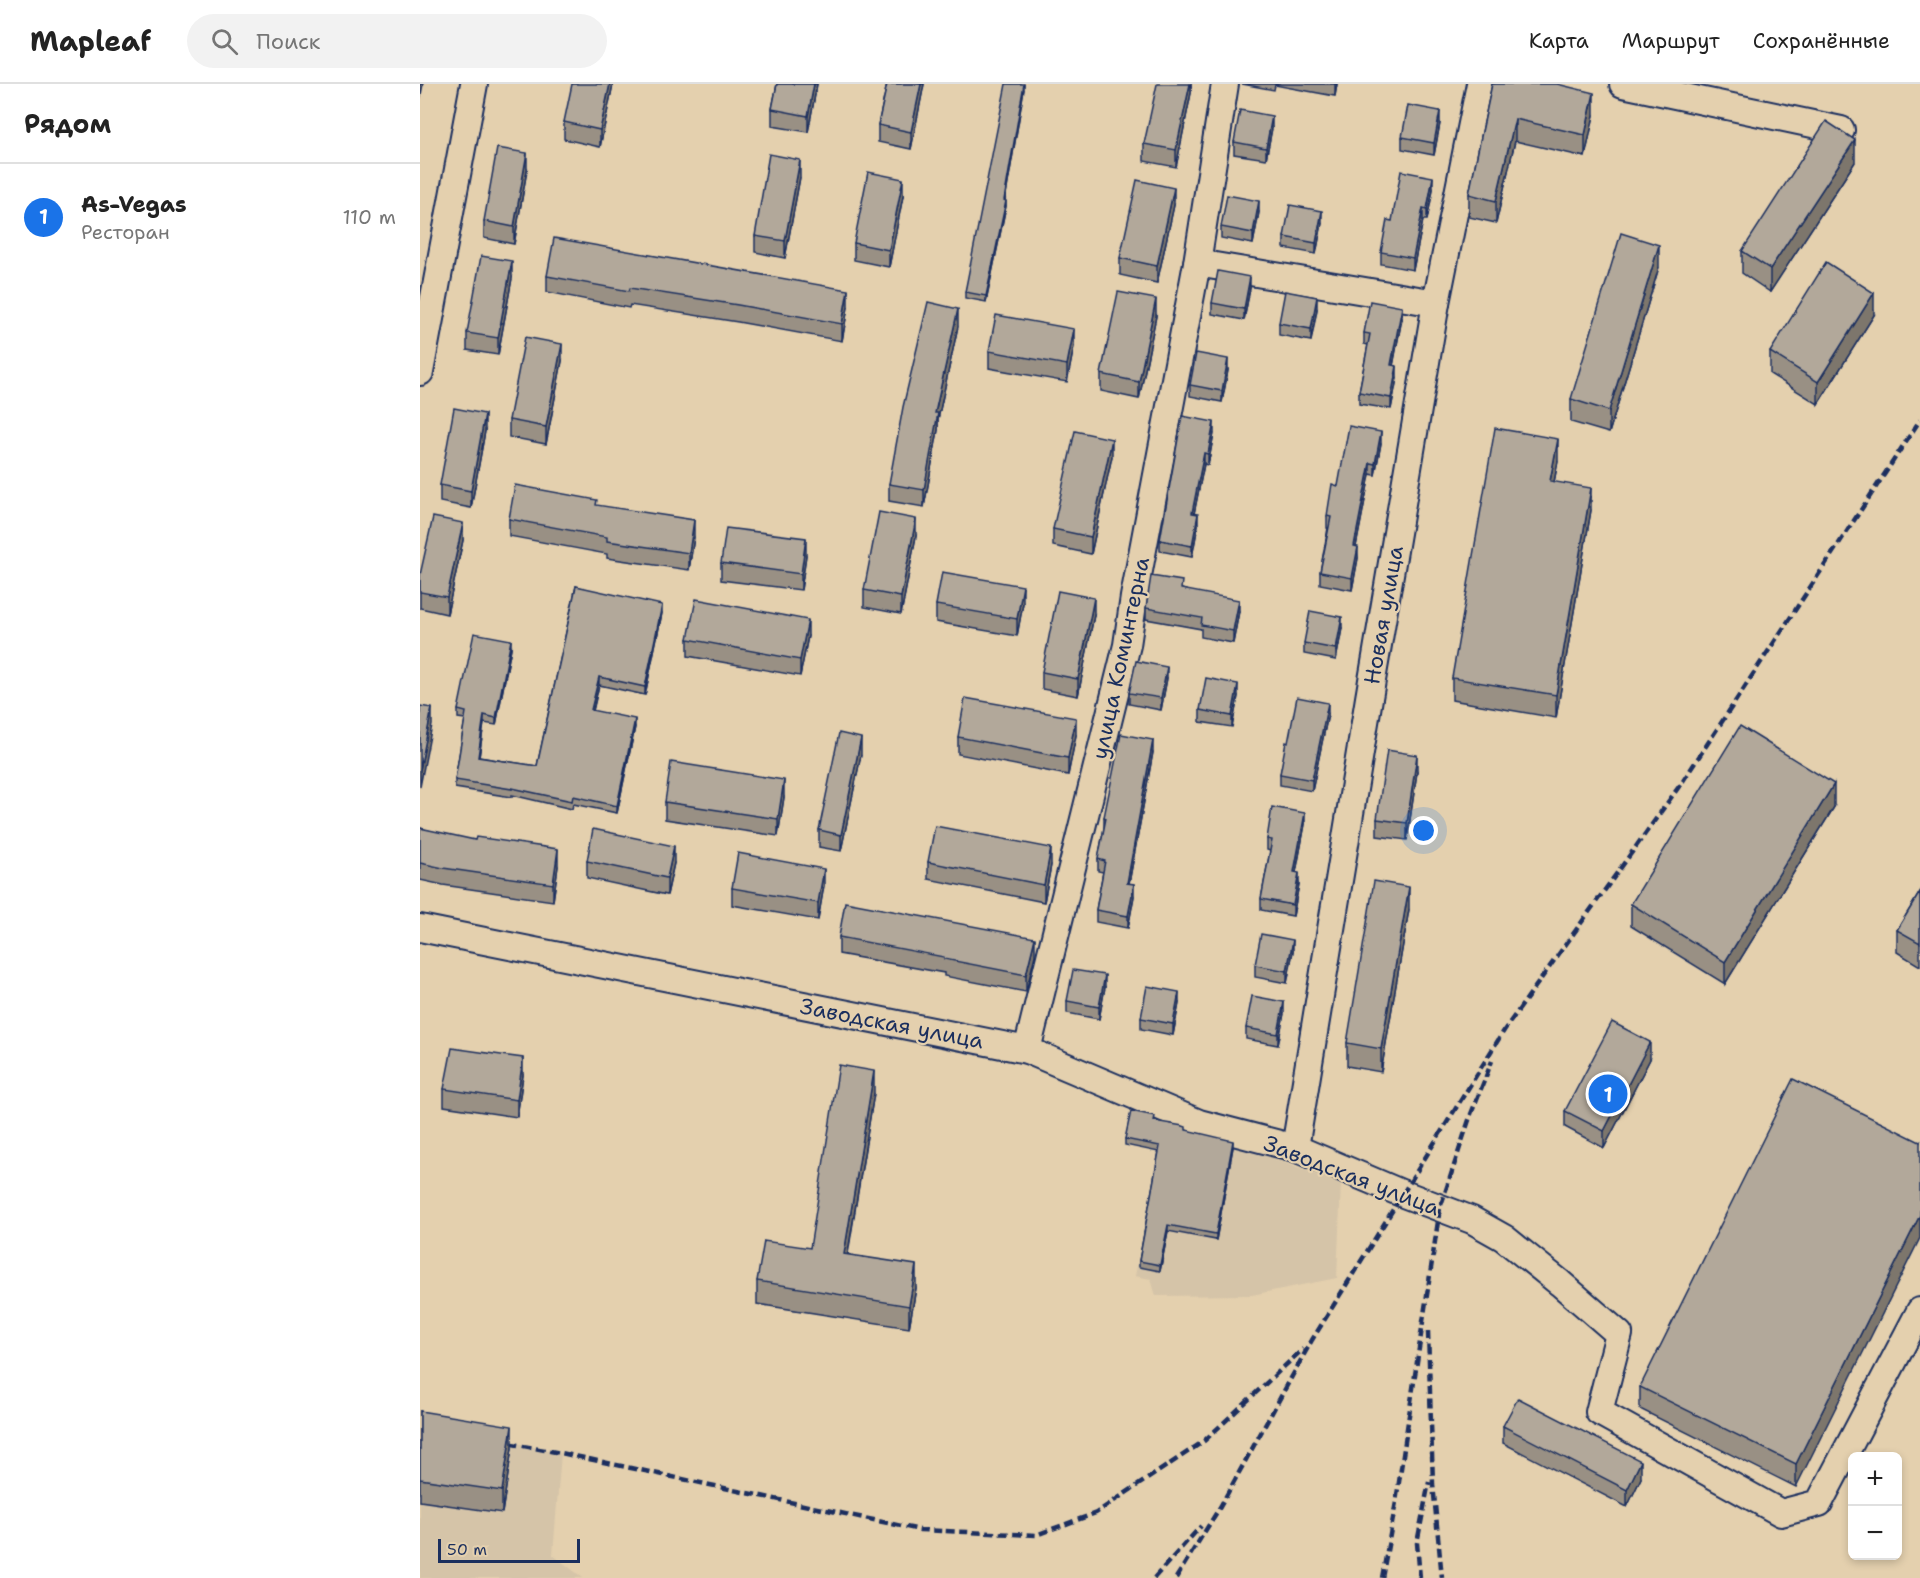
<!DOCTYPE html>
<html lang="ru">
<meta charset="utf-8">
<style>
body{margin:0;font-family:"Shantell Sans",sans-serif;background:#f2f2f2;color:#222}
.controls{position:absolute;right:18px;bottom:18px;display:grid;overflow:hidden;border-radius:9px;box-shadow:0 3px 9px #0003}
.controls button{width:54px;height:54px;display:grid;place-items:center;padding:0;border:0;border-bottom:2px solid #e0e0e0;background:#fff;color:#222;font:30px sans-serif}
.scale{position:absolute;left:18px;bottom:15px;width:142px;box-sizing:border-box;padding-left:6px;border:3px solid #1b2f5e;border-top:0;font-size:16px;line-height:21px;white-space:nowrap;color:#1b2f5e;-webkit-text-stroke:4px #e4d0ae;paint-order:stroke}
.you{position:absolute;left:1004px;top:747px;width:21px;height:21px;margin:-15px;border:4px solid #fff;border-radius:50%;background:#1a73e8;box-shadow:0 0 0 9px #1a73e833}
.badge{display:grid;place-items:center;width:39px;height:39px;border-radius:50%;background:#1a73e8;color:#fff;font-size:20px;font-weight:700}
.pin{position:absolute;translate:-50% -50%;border:3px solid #fff;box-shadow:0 2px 6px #0006}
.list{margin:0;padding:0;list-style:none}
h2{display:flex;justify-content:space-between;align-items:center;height:78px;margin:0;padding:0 24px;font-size:26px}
h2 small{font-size:20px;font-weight:400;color:#767676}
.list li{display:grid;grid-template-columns:39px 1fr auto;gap:18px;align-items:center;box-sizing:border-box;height:108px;padding:0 24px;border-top:2px solid #e0e0e0}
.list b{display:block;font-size:22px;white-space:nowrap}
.list p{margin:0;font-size:20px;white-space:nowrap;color:#767676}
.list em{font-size:20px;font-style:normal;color:#767676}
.icon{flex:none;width:33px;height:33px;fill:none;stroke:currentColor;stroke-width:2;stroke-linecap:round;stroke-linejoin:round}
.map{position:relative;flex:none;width:1500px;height:1494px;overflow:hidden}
header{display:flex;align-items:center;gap:36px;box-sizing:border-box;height:84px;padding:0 30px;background:#fff;border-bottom:2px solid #e0e0e0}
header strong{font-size:28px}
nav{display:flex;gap:33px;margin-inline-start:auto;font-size:21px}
.search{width:420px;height:54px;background:#f2f2f2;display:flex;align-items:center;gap:15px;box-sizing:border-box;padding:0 21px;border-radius:33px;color:#767676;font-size:22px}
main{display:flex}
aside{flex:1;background:#fff}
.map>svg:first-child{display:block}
.built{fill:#d5c4a8}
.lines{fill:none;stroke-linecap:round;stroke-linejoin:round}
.minor-casing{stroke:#1b2f5e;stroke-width:30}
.minor{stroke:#e4d0ae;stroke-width:26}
.rail{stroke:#1b2f5e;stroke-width:4.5;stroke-dasharray:9 4.5;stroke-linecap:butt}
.wall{fill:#999084;stroke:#1b2f5e;stroke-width:1.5}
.shaded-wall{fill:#7d766c;stroke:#1b2f5e;stroke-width:1.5}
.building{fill:#b2a89a;stroke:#1b2f5e;stroke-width:1.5}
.labels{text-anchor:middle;stroke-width:4.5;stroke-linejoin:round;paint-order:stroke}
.street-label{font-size:22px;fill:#1b2f5e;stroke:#e4d0ae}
</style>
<header>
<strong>Mapleaf</strong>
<div class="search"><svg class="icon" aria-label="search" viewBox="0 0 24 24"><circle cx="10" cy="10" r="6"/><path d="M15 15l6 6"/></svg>Поиск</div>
<nav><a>Карта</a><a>Маршрут</a><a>Сохранённые</a></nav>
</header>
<main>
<aside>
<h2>Рядом<small></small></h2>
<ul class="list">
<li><span class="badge">1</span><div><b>As-Vegas</b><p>Ресторан</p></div><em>110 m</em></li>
</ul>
</aside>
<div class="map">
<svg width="1500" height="1494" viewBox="0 0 1500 1494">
<rect width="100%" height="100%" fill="#e4d0ae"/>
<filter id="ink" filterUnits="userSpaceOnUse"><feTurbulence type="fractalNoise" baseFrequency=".0167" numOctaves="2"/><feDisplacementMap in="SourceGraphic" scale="12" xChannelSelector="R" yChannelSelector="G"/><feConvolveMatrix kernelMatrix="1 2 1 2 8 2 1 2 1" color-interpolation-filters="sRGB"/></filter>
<g filter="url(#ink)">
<g class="built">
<path d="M746 1035 921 1099 917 1194 832 1211 736 1212 731 1195 715 1192Z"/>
<path d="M0 1338 141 1369 133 1471 163 1494H0Z"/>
</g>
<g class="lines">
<defs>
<g id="minor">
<path d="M1203 0 1421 46"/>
<path d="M777 179 1016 219"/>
<path d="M0 288 54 0"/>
<path d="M0 844 607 966 779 1039 875 1064 981 1109 1052 1136 1084 1154 1140 1199 1199 1250 1179 1328 1361 1429 1399 1419 1500 1227"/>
<path d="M607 966 707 561 714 513 777 179 805 0"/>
<path d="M875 1064 949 614 1016 219 1060 0"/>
</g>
</defs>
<use href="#minor" class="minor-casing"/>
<use href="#minor" class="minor"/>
<g class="rail">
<path d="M1008 1247 1013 1400 1022 1494"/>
<path d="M76 1357 141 1369 500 1446 616 1451 676 1429 784 1357 883 1265"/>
<path d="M734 1494 781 1442"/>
<path d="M756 1494 800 1423 892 1256 1085 945 1263 697 1500 336"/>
<path d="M962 1494 976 1418 1020 1124 1051 1030 1072 977"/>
<path d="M1000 1494 997 1459 1009 1398"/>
</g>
</g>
<g class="wall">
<path d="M193 0 180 63 144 55V38Z"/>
<path d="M357 0H397L388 48 352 42V25Z"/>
<path d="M467 0H504L491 65 458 58V41Z"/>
<path d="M771 0V9L756 83 724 77V60Z"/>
<path d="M822 0H917L915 12 855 1 854 6Z"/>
<path d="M1072 0 1174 31 1165 73 1095 57 1076 139 1049 133V110Z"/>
<path d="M604 5 585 116 586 122 566 218 545 214V208Z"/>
<path d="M1020 39 1014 71 982 65V53Z"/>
<path d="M852 44 846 75 814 70V58Z"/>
<path d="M1435 78 1350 208 1322 189V167Z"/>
<path d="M107 86 94 160 64 154V137Z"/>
<path d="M380 93 365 174 335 168V152Z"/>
<path d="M1013 105 1007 136H1003L993 186 961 180V168L972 137Z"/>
<path d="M483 112 469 183 434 176V159Z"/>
<path d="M754 121 737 199 700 191V174Z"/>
<path d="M839 128 833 160 801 154V143Z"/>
<path d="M902 139 896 170 864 164V153Z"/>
<path d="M1239 183 1189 349 1151 338V315Z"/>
<path d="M127 192 428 223 422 257 318 238 210 221 209 224 127 208Z"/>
<path d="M92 194 78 271 47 266V249Z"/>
<path d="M830 204 824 236 792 230V219Z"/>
<path d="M897 225 891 257 859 251V239Z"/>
<path d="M1454 231 1398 320 1350 290V268Z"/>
<path d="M736 232 719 315 681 307V290Z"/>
<path d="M982 234 973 282 977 294 971 325 939 320V308L948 261 944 260V249Z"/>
<path d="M538 242 518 335V346L504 423 469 417V400Z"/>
<path d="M654 262 647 298 569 284V267Z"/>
<path d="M142 277 126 360 89 353V336Z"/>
<path d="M808 286 802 318 770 312V301Z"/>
<path d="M65 347 51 424 20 418V401Z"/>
<path d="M794 349 788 381 784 380 774 429 778 441 772 473 740 467V456Z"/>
<path d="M961 359 955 391 950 390 936 462 938 474 932 506 900 500V488L908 444H907V432Z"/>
<path d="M692 372 671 470 633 462V445Z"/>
<path d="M1138 377 1134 398 1171 426 1136 634 1032 616V594Z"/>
<path d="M177 422 274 453 269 486 187 474V470L89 452V435Z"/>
<path d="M496 452 481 530 444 523V506Z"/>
<path d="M43 456 27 530 0 524V491Z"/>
<path d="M386 471 381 506 301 496V479Z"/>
<path d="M156 502 242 529 225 611 179 601 173 627 215 643 197 729 153 720 152 725 92 711V713L35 704V696L45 635 38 634V626L91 564 76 641 64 639 59 673 117 682Z"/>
<path d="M762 505 819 527 813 559 781 553V545L726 535V524Z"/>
<path d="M603 519 597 552 516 538V521Z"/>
<path d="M674 531 658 612 622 605V588Z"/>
<path d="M922 544 916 576 884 570V559Z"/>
<path d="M388 552 380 592 268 572V555Z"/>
<path d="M747 594 741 626 709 620V609Z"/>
<path d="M818 612 812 643 780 638V626Z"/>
<path d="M908 630 892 707 860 701V690L868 659Z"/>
<path d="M656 651 648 691 538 670V653Z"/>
<path d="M733 668 709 799 714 812 708 844 676 838V826L683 788 678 787V775L684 744V733Z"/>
<path d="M441 671 421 767 399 763V746Z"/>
<path d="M997 688 987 756 957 752V735Z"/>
<path d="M364 713 358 752 245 735V718Z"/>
<path d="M1414 723 1305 900 1211 842V820Z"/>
<path d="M885 740 876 788 879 800 873 832 841 826V815L850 767 847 766V755Z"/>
<path d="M0 744 138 782 133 817 23 801 0 796Z"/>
<path d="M167 777 254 779 247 811 167 794Z"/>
<path d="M508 778 631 781 624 818 508 795Z"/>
<path d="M404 801 398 836 312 821V804Z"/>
<path d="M1500 808V882L1477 868V846Z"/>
<path d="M989 825 961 988 927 982V959Z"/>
<path d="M419 853 615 871 606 908 524 892V889L419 870Z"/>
<path d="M873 867 867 899 835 893V881Z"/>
<path d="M685 903 679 935 647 929V917Z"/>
<path d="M759 919 753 951 721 945V934Z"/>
<path d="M864 929 858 961 826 955V944Z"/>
<path d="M1230 975 1184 1064 1145 1043V1027Z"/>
<path d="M103 991 97 1033 24 1022V1005Z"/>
<path d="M454 1009 428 1170 496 1204 489 1244 337 1220V1197L390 1164Z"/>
<path d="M735 1037 766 1046 813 1063 796 1156 748 1147 740 1187 719 1183V1177L739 1068 705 1061V1055Z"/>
<path d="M1500 1058 1376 1403 1220 1325V1303Z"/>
<path d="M0 1327 92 1364 82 1429 0 1417Z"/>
<path d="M1083 1342 1221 1394 1207 1423 1083 1359Z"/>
</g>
<g class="shaded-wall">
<path d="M0 0H3L0 16Z"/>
<path d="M190 0H193L180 63V46Z"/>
<path d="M394 0H397L388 48V32Z"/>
<path d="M501 0H504L491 65V48Z"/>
<path d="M604 0V5L584 122V116Z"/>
<path d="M770 0H771V9L756 83V66Z"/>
<path d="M915 0H917L915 12Z"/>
<path d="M1174 9V31L1165 73V51Z"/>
<path d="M1020 27V39L1014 71V59Z"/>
<path d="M852 32V44L846 75V64Z"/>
<path d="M1095 35V57L1076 139V117Z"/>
<path d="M1435 56V78L1350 208V185Z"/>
<path d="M107 69V86L94 160V143Z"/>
<path d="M380 76V93L365 174V157Z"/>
<path d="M1013 93V105L1007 136V125Z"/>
<path d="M483 95V112L469 183V166Z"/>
<path d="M754 104V121L737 199V182Z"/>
<path d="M586 117V122L566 218V212Z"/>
<path d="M839 117V128L833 160V149Z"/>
<path d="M1003 124V136L993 186V174Z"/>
<path d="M902 127V139L896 170V159Z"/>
<path d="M1239 161V183L1189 349V327Z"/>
<path d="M92 177V194L78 271V254Z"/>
<path d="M830 193V204L824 236V225Z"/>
<path d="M428 206V223L422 257V240Z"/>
<path d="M1454 209V231L1398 320V298Z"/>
<path d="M897 213V225L891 257V245Z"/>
<path d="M736 215V232L719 315V298Z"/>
<path d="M982 223V234L971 292V281Z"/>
<path d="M538 225V242L518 335V346L504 423V406L515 329Z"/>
<path d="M654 245V262L647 298V281Z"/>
<path d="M142 260V277L126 360V343Z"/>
<path d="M808 275V286L802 318V307Z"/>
<path d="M977 282V294L971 325V314Z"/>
<path d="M65 330V347L51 424V407Z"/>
<path d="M794 338V349L788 381V370Z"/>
<path d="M961 348V359L955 391V380Z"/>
<path d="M692 355V372L671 470V453Z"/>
<path d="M1138 355V377L1130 419V397Z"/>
<path d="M784 369V380L772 440V429Z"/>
<path d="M950 379V390L934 473V462Z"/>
<path d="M1171 404V426L1136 634V611Z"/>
<path d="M778 430V441L772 473V462Z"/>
<path d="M496 435V452L481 530V513Z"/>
<path d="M274 436V453L269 486V469Z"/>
<path d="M43 439V456L27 530V513Z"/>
<path d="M386 454V471L381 506V490Z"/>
<path d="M938 463V474L932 506V494Z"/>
<path d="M603 502V519L597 552V535Z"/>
<path d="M674 514V531L658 612V595Z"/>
<path d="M819 516V527L813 559V547Z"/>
<path d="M242 521V529L225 611V603Z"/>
<path d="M922 533V544L916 576V565Z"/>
<path d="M388 536V552L380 592V576Z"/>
<path d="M91 556V564L76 641V634Z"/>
<path d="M747 583V594L741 626V614Z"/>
<path d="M179 593V601L171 634V626Z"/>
<path d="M818 600V612L812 643V632Z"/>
<path d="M908 619V630L892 707V696Z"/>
<path d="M12 624V641L0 703V686Z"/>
<path d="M64 631V639L58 680V673Z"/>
<path d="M656 634V651L648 691V674Z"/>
<path d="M215 635V643L197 729V722Z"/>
<path d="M441 654V671L421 767V751Z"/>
<path d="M733 656V668L707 810V799Z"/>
<path d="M997 671V688L987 756V739Z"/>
<path d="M364 696V713L358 752V735Z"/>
<path d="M1414 700V723L1305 900V878Z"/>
<path d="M885 729V740L874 799V788Z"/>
<path d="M254 762V779L247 811V794Z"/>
<path d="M631 764V781L624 818V801Z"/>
<path d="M138 765V782L133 817V800Z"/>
<path d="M404 785V801L398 836V819Z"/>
<path d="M879 789V800L873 832V821Z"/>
<path d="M714 800V812L708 844V832Z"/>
<path d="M989 803V825L961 988V965Z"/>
<path d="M615 854V871L606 908V891Z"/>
<path d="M873 856V867L867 899V887Z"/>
<path d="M685 891V903L679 935V923Z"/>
<path d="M759 908V919L753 951V940Z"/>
<path d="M864 918V929L858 961V950Z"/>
<path d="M1230 958V975L1184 1064V1047Z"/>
<path d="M103 974V991L97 1033V1016Z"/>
<path d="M454 987V1009L424 1192V1170Z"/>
<path d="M813 1057V1063L796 1156V1150Z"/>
<path d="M1500 1131V1154L1376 1403V1380Z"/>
<path d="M748 1141V1147L740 1187V1181Z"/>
<path d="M496 1181V1204L489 1244V1222Z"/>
<path d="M92 1342V1364L82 1429V1407Z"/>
<path d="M1221 1377V1394L1207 1423V1406Z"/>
</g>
<g class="building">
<path d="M152 0H190L180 46 144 38Z"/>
<path d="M357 0H394L388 32 352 25Z"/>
<path d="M467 0H501L491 48 458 41Z"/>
<path d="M586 0H604L584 116 586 117 566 212 545 208Z"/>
<path d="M737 0H770L756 66 724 60Z"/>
<path d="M1072 0H1137L1174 9 1165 51 1095 35 1076 117 1049 110Z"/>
<path d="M988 21 1020 27 1014 59 982 53Z"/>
<path d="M820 26 852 32 846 64 814 58Z"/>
<path d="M1406 37 1435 56 1350 185 1322 167Z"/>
<path d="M77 64 107 69 94 143 64 137Z"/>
<path d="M349 70 380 76 365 157 335 152Z"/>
<path d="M981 87 1013 93 1007 125 1003 124 993 174 961 168 967 136 972 137Z"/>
<path d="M448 88 483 95 469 166 434 159Z"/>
<path d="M717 96 754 104 737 182 700 174Z"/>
<path d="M807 111 839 117 833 149 801 143Z"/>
<path d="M870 121 902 127 896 159 864 153Z"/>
<path d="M1201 149 1239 161 1189 327 1151 315Z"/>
<path d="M134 154 428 206 422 240 318 221 210 204 209 207 127 192Z"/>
<path d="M61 172 92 177 78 254 47 249Z"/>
<path d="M1406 178 1454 209 1398 298 1350 268Z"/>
<path d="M798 187 830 193 824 225 792 219Z"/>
<path d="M865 207 897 213 891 245 859 239Z"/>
<path d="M698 208 736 215 719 298 681 290Z"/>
<path d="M950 217 982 223 971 281 977 282 971 314 939 308 950 250 944 249Z"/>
<path d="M508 218 538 225 515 329H518L504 406 469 400 483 323Z"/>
<path d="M576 231 654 245 647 281 569 267Z"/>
<path d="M105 253 142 260 126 343 89 336Z"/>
<path d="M776 269 808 275 802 307 770 301Z"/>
<path d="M34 324 65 330 51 407 20 401Z"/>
<path d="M762 332 794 338 788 370 784 369 772 429 778 430 772 462 740 456Z"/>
<path d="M929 342 961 348 955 380 950 379 934 462 938 463 932 494 900 488 911 433 907 432 912 400 918 402Z"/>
<path d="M1075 344 1138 355 1130 397 1171 404 1136 611 1032 594Z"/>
<path d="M655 347 692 355 671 453 633 445Z"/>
<path d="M95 401 177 416 176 421 274 436 269 469 187 457V453L89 435Z"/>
<path d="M459 428 496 435 481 513 444 506Z"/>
<path d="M13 433 43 439 27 513 0 508V491Z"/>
<path d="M306 444 386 454 381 490 301 479Z"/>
<path d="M522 488 603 502 597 535 516 521Z"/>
<path d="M731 492 762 497 761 505 819 516 813 547 781 541 782 534 726 524Z"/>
<path d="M156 502 242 521 225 603 179 593 171 626 215 635 197 722 153 712 152 717 92 704V705L35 696 46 628 38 626 54 549 91 556 76 634 64 631 58 673 117 682Z"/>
<path d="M638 507 674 514 658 595 622 588Z"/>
<path d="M276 515 388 536 380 576 268 555Z"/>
<path d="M890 527 922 533 916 565 884 559Z"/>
<path d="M716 577 747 583 741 614 709 609Z"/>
<path d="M786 594 818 600 812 632 780 626Z"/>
<path d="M877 613 908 619 892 696 860 690 866 658 868 659Z"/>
<path d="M545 614 656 634 648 674 538 653Z"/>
<path d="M0 622 12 624 0 686Z"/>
<path d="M1320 642 1414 700 1305 878 1211 820Z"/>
<path d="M419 649 441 654 421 751 399 746Z"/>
<path d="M701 650 733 656 707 799 714 800 708 832 676 826 685 777 678 775 686 734 684 733Z"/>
<path d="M967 666 997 671 987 739 957 735Z"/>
<path d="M251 678 364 696 358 735 245 718Z"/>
<path d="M852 723 885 729 874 788 879 789 873 821 841 815 852 756 847 755Z"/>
<path d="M515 742 631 764 624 801 508 778Z"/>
<path d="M0 744 55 756 56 753 138 765 133 800 23 784 0 779Z"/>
<path d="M173 745 254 762 247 794 167 777Z"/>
<path d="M318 769 404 785 398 819 312 804Z"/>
<path d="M954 797 989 803 961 965 927 959Z"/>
<path d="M1500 808V859L1477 846Z"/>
<path d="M425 818 615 854 606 891 524 875V873L419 853Z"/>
<path d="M841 850 873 856 867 887 835 881Z"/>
<path d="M653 886 685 891 679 923 647 917Z"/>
<path d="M727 902 759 908 753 940 721 934Z"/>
<path d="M832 912 864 918 858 950 826 944Z"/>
<path d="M1192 938 1230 958 1184 1047 1145 1027Z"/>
<path d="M32 964 103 974 97 1016 24 1005Z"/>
<path d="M419 981 454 987 424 1170 496 1181 489 1222 337 1197 344 1157 390 1164Z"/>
<path d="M1373 995 1500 1058V1131L1376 1380 1220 1303Z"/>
<path d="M711 1027 735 1032 734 1037 763 1042 766 1043V1046L813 1057 796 1150 748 1141 740 1181 719 1177 740 1062 705 1055Z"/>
<path d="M1098 1314 1221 1377 1207 1406 1083 1342Z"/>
<path d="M0 1327 92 1342 82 1407 0 1395Z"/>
</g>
</g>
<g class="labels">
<g class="street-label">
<text transform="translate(963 531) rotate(-80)" y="8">Новая улица</text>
<text transform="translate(700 574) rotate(-78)" y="8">улица Коминтерна</text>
<text transform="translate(472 939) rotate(11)" y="8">Заводская улица</text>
<text transform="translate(932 1091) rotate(21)" y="8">Заводская улица</text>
</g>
</g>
</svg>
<div class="controls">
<button>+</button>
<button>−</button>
</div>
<div class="scale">50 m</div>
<div class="you"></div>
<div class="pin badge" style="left:1188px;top:1010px">1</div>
</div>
</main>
